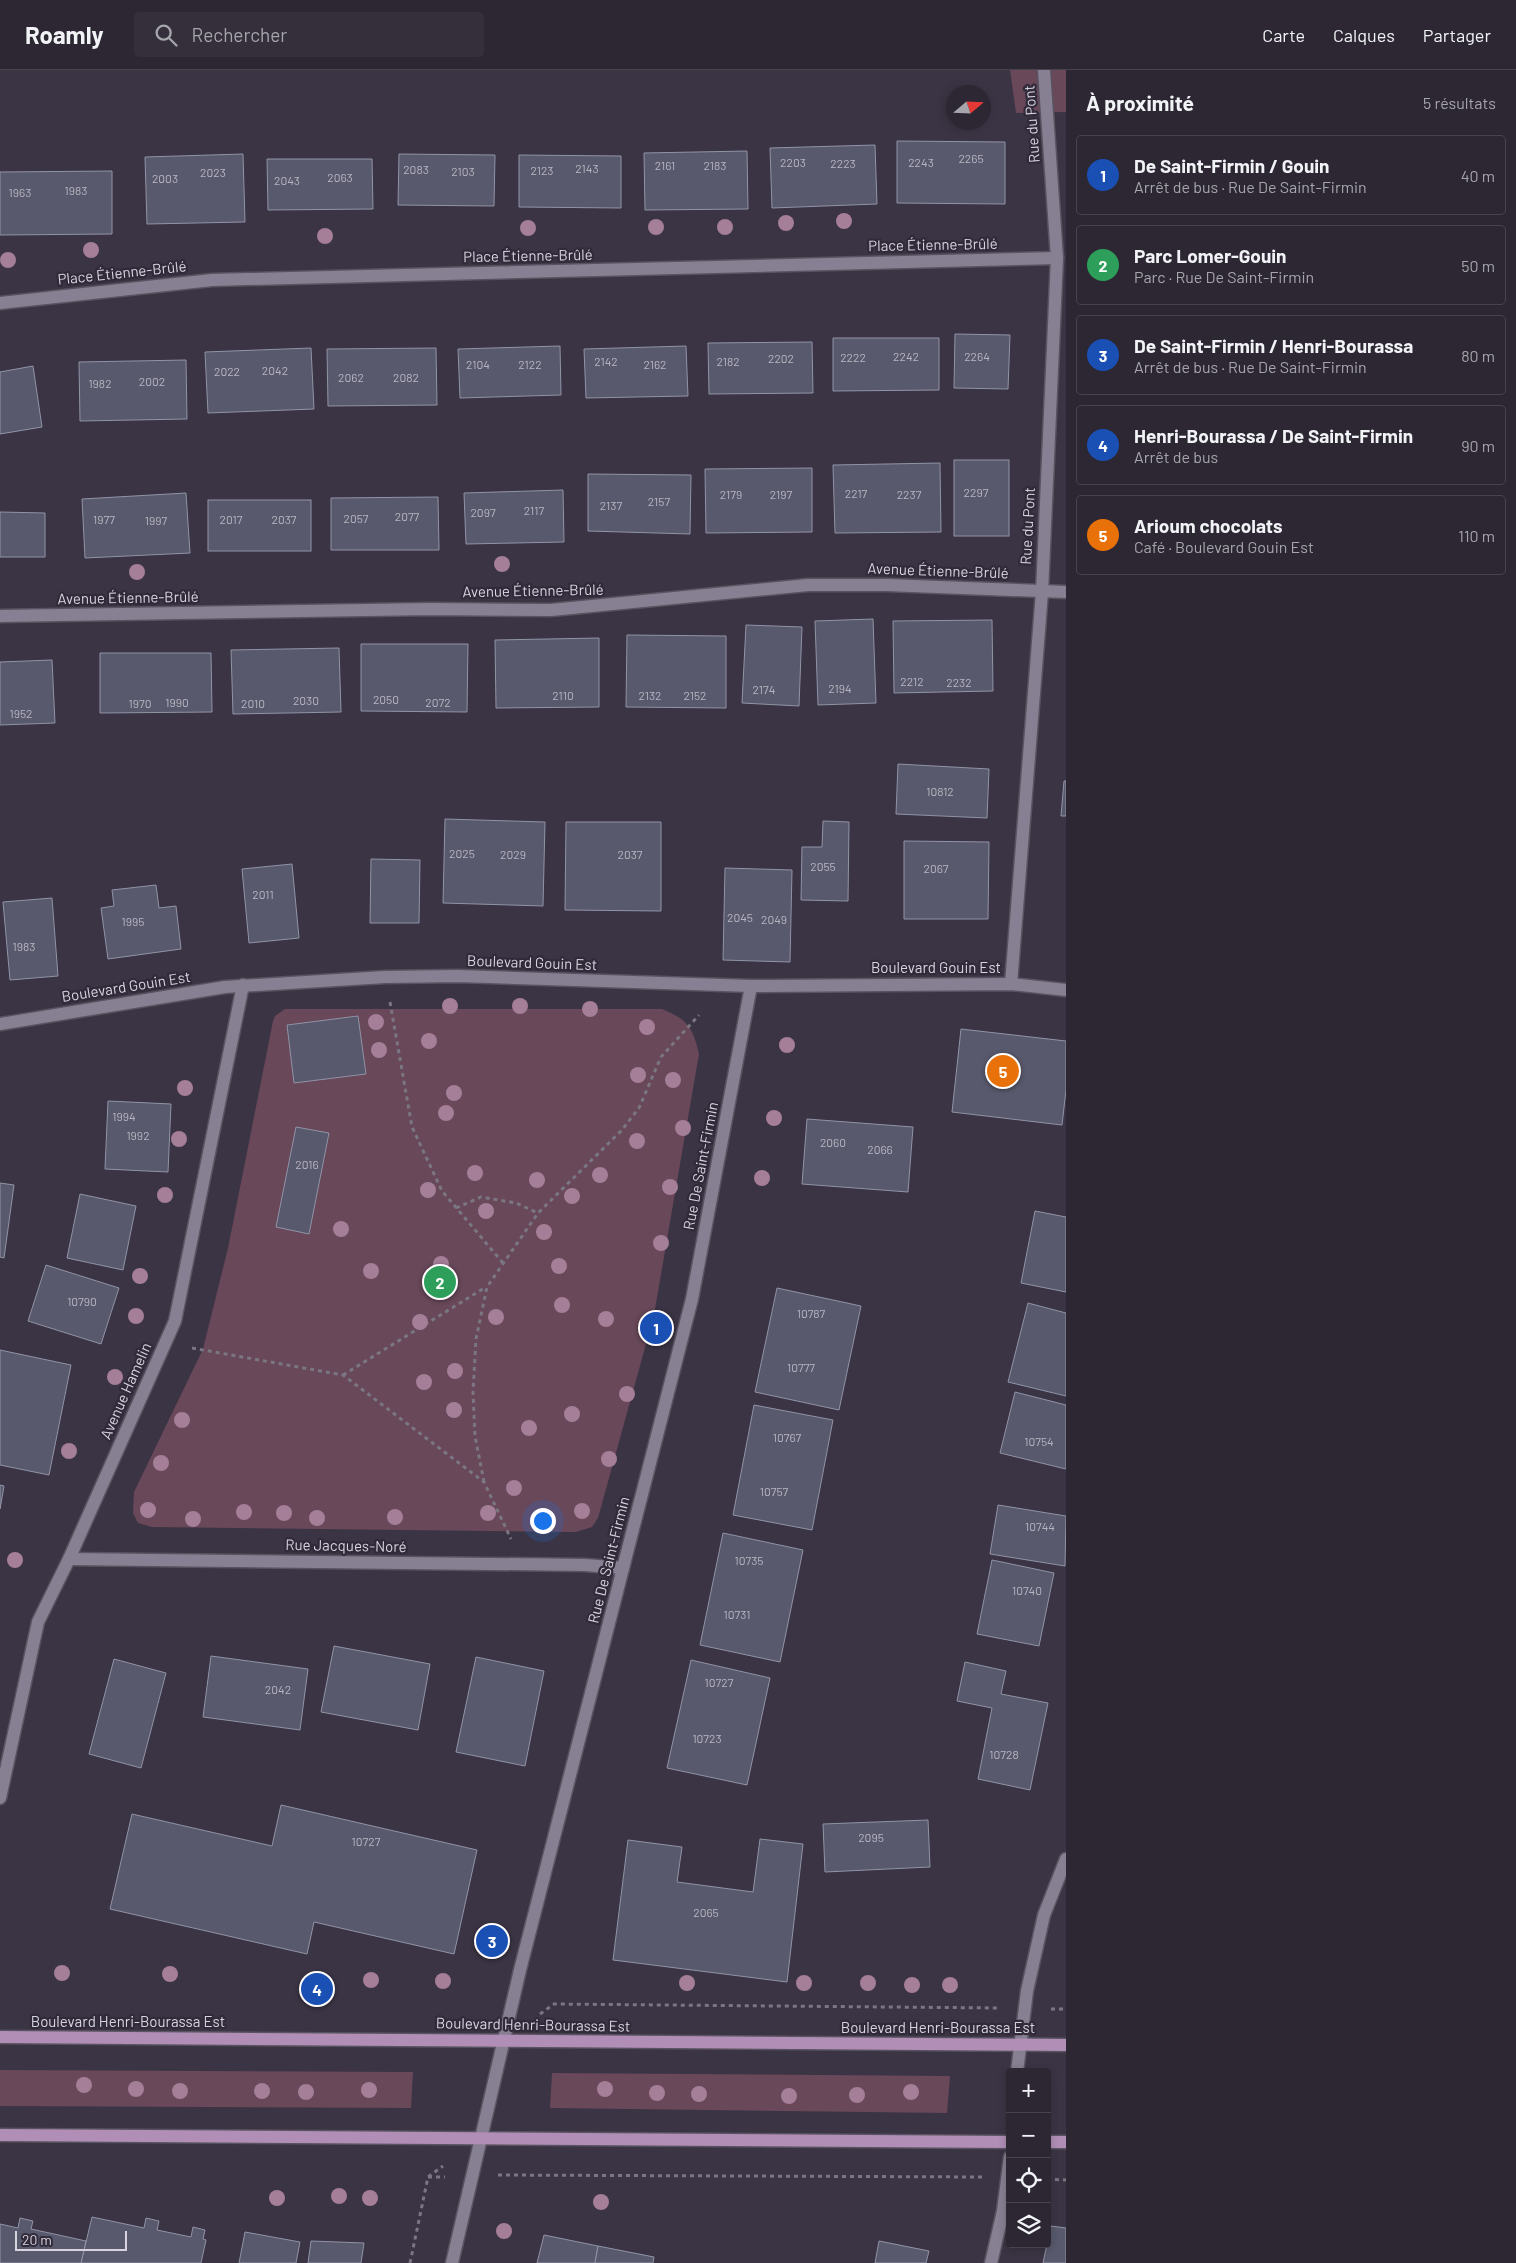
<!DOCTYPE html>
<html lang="fr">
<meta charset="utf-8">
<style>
body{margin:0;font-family:Barlow,sans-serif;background:#342f3b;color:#f1f3f6}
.controls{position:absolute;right:15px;bottom:15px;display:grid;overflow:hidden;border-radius:5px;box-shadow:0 2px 8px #0003}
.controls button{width:45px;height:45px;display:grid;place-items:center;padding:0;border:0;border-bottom:1px solid #48444e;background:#2c2733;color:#f1f3f6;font:25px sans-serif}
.compass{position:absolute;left:946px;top:15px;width:45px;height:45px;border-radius:50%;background:#2c2733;box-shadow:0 2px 8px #0003;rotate:71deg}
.scale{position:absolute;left:15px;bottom:12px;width:112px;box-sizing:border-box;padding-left:5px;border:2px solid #d8d4de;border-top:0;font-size:14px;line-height:18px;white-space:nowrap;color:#d8d4de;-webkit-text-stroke:4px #302a3a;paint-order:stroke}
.you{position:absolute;left:542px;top:1450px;width:18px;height:18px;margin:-12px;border:4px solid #fff;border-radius:50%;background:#1a73e8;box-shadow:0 0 0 8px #1a73e833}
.badge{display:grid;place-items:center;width:32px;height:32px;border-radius:50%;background:#ea580c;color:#fff;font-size:16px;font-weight:700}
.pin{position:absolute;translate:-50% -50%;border:2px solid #fff;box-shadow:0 1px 5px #0006}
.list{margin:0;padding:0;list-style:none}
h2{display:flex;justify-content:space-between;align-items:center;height:65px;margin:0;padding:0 20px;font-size:21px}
h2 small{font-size:16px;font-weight:400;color:#a6a5ac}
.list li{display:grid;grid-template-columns:32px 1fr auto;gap:15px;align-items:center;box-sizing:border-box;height:80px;margin:0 10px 10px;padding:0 10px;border:1px solid #48444e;border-radius:5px}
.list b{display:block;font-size:19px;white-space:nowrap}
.list p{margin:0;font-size:16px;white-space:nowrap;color:#a6a5ac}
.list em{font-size:16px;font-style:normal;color:#a6a5ac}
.icon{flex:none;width:28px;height:28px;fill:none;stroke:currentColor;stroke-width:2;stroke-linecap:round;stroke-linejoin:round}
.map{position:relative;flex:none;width:1066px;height:2193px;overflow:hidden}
header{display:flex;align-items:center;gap:30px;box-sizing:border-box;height:70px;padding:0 25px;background:#2c2733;border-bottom:1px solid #48444e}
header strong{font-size:24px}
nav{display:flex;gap:28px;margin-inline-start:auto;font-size:18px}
.search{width:350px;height:45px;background:#342f3b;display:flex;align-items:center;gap:12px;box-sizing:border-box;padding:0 18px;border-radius:5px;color:#a6a5ac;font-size:19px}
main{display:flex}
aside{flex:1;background:#2c2733}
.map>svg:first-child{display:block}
.green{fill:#684859}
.building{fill:#58596c;stroke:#9193a7}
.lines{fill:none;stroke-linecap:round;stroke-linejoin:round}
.minor-casing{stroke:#595260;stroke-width:15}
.major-casing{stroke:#595260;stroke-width:15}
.path{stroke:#7b7683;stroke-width:3;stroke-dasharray:4 4;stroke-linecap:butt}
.minor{stroke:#878093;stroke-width:12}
.major{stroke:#b08eb6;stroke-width:12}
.tree{fill:#a57e98}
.labels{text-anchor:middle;stroke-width:4.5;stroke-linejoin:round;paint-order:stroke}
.number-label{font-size:12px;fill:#b8b5c2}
.street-label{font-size:15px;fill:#d8d4de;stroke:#302a3a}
</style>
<header>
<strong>Roamly</strong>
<div class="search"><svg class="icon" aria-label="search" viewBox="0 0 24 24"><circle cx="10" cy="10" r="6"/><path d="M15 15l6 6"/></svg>Rechercher</div>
<nav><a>Carte</a><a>Calques</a><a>Partager</a></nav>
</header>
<main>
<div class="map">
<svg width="1066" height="2193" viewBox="0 0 1066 2193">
<rect width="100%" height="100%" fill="#3b3444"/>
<g class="green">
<path d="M1010 0H1066V42L1016 43Z"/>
<path d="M285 939H662C687 949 693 957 699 984L654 1245 598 1448 592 1457 576 1462 152 1457 138 1453 133 1443 134 1422 203 1279 228 1178 273 951 275 946Z"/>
<path d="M0 2000 413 2002 411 2038 0 2036Z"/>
<path d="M552 2003 950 2006 947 2043 550 2038Z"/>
</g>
<g class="building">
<path d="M897 71 1005 72V134L897 133Z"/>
<path d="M875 75 877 134 772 138 770 78Z"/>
<path d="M747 81 748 139 645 140 644 83Z"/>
<path d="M243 84 245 152 147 154 145 87Z"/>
<path d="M399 84 495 85 494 136 398 135Z"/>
<path d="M519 85 621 86V138L519 137Z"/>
<path d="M267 89H372L373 139 268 140Z"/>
<path d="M112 101V164L0 165V102Z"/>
<path d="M955 264 1010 265 1008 319 954 318Z"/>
<path d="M833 268H939V320L833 321Z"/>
<path d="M812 272 813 323 709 324 708 273Z"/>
<path d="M560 276 561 325 460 328 458 279Z"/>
<path d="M686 276 688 326 586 328 584 279Z"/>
<path d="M311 278 314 339 208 343 205 282Z"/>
<path d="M436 278 437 335 328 336 327 279Z"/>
<path d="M186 290 187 349 80 351 79 292Z"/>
<path d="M33 296 42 357 0 364V302Z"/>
<rect x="954" y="390" width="55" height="76"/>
<path d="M940 393 941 462 835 463 833 395Z"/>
<path d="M812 398V462L706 463 705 399Z"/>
<path d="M588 404 691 405 690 464 588 461Z"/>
<path d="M563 420 564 472 466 474 464 423Z"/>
<path d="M186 423 190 483 85 488 82 429Z"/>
<path d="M438 427 439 480H331V428Z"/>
<rect x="208" y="430" width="103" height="51"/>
<path d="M0 442 45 443V487H0Z"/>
<path d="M873 549 876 633 818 635 815 551Z"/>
<path d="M992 550 993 621 894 623 893 551Z"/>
<path d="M746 555 802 557 799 636 742 633Z"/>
<path d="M627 565 726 566V638L626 637Z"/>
<path d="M599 568V637L496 638 495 570Z"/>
<path d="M361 574H468L467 642 361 641Z"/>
<path d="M339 578 341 642 233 644 231 580Z"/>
<path d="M100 583H211L212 642 100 643Z"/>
<path d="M52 590 55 653 0 655V592Z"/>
<path d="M898 694 989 699 987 748 896 744Z"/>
<path d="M1064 711H1066V746H1061Z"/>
<path d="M445 749 545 752 543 836 443 833Z"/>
<path d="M823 751 849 752 848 831 801 830 802 777H822Z"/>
<path d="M566 752H661V841L565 840Z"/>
<path d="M904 771 989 772 988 849H904Z"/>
<path d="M371 789 420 790 419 853H370Z"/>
<path d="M292 794 299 868 249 873 242 799Z"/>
<path d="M725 798 792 800 790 892 723 890Z"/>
<path d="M156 815 159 838 176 836 181 879 108 889 101 838 114 836 112 820Z"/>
<path d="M52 828 58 906 10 910 3 832Z"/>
<path d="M358 946 366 1004 294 1013 287 955Z"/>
<path d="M961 959 1066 971V1020L1062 1055 952 1042Z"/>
<path d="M108 1031 171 1034 168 1102 105 1099Z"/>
<path d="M807 1049 913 1057 908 1122 802 1114Z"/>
<path d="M296 1057 329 1063 309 1164 276 1157Z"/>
<path d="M0 1113 14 1115 4 1188 0 1187Z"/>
<path d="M80 1124 136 1136 123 1200 67 1188Z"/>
<path d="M1035 1141 1066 1147V1222L1021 1213Z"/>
<path d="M46 1195 119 1218 101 1274 28 1251Z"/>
<path d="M777 1218 861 1236 839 1340 755 1322Z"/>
<path d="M1028 1233 1066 1243V1326L1008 1312Z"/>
<path d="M0 1280 71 1295 49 1405 0 1395Z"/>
<path d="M1015 1322 1066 1335V1399L1000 1383Z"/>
<path d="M754 1335 833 1350 812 1460 733 1445Z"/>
<path d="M0 1415 4 1416 0 1439Z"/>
<path d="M998 1435 1066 1446 1065 1496 990 1484Z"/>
<path d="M723 1463 803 1480 780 1592 700 1575Z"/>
<path d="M992 1490 1054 1503 1039 1576 977 1564Z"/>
<path d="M334 1576 430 1594 418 1660 321 1642Z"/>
<path d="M211 1586 308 1599 300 1660 203 1647Z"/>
<path d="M476 1587 544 1601 525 1696 456 1682Z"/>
<path d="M114 1589 166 1603 141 1698 89 1684Z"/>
<path d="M691 1590 770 1608 747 1715 667 1698Z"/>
<path d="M965 1592 1006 1601 1001 1624 1048 1633 1030 1720 978 1709 992 1638 957 1631Z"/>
<path d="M281 1735 477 1780 454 1884 314 1852 307 1884 110 1839 132 1744 272 1776Z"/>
<path d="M928 1750 930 1797 825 1802 823 1754Z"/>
<path d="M760 1769 803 1774 787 1912 613 1890 628 1770 682 1777 677 1812 753 1822Z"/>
<path d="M92 2147 144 2158 146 2148 159 2151 157 2160 191 2167 193 2157 205 2160 203 2169 206 2170 201 2193H81Z"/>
<path d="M20 2148 33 2151 31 2159 86 2171 81 2193H0V2154L18 2158Z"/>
<path d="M1051 2156 1066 2158V2193H1043Z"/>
<path d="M245 2162 300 2172 296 2193H239Z"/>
<path d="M544 2165 598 2176 595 2193H537Z"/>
<path d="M311 2171 364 2173 361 2193H308Z"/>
<path d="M879 2171 929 2181 926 2193H875Z"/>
<path d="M598 2176 654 2187 653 2193H595Z"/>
</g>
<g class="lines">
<defs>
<g id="minor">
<path d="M0 233 212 210 1057 188"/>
<path d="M0 546 430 539 551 540 808 515H887L1066 522"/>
<path d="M1011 914 1042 522 1057 188 1044 0"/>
<path d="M0 954 225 917 385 907 459 906 751 916 1011 914 1066 920"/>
<path d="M69 1489 585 1495 623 1498"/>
<path d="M0 1728 38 1552 69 1489 175 1251 243 915"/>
<path d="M1017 2002 1027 1921 1044 1845 1066 1789"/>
<path d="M452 2193 520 1900 692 1229 751 916"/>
<path d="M991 2193 1003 2141 1010 2087"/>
</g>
<g id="major">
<path d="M0 1967 1066 1975"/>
<path d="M0 2065 1010 2072"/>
<path d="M1047 2072H1066"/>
</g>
</defs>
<use href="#minor" class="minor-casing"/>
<use href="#major" class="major-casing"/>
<g class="path">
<path d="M390 932 412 1057 442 1121 503 1193"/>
<path d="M456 1138 481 1127 516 1133 538 1143"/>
<path d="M192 1278 343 1305 484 1412 511 1469"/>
<path d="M343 1305 486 1217"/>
<path d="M484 1412 475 1366 473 1322 476 1269 487 1217 538 1143 621 1061 639 1038 661 987 699 945"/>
<path d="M1051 1939H1066"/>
<path d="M540 1944 554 1934 1000 1938"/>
<path d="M498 2105 982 2107"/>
<path d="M428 2107H445"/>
<path d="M1047 2109 1066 2110"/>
<path d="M410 2193 428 2107 443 2096"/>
</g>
<use href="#minor" class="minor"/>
<use href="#major" class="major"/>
</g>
<g class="tree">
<circle cx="844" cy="151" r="8"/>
<circle cx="786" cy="153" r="8"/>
<circle cx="656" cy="157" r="8"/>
<circle cx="725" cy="157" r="8"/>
<circle cx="528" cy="158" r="8"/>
<circle cx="325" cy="166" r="8"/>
<circle cx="91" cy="180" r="8"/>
<circle cx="8" cy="190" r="8"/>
<circle cx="502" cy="494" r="8"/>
<circle cx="137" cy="502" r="8"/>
<circle cx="450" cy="936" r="8"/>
<circle cx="520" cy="936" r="8"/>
<circle cx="590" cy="939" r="8"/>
<circle cx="376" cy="952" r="8"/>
<circle cx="647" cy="957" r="8"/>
<circle cx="429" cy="971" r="8"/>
<circle cx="787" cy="975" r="8"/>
<circle cx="379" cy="980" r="8"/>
<circle cx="638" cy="1005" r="8"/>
<circle cx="673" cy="1010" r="8"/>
<circle cx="185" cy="1018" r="8"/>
<circle cx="454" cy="1023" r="8"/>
<circle cx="446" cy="1043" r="8"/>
<circle cx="774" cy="1048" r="8"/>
<circle cx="683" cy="1058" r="8"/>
<circle cx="179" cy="1069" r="8"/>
<circle cx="637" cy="1071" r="8"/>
<circle cx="475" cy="1103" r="8"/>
<circle cx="600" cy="1105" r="8"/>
<circle cx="762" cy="1108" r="8"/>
<circle cx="537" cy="1110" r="8"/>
<circle cx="670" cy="1117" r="8"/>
<circle cx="428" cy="1120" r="8"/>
<circle cx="165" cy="1125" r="8"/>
<circle cx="572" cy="1126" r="8"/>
<circle cx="486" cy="1141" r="8"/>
<circle cx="341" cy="1159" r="8"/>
<circle cx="544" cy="1162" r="8"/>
<circle cx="661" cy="1173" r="8"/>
<circle cx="441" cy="1194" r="8"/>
<circle cx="559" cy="1196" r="8"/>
<circle cx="371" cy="1201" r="8"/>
<circle cx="140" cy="1206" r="8"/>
<circle cx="440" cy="1222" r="8"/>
<circle cx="562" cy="1235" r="8"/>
<circle cx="136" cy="1246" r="8"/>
<circle cx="496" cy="1247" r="8"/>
<circle cx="606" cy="1249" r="8"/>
<circle cx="420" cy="1252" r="8"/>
<circle cx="455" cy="1301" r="8"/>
<circle cx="115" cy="1307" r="8"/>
<circle cx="424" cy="1312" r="8"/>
<circle cx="627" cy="1324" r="8"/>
<circle cx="454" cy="1340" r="8"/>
<circle cx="572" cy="1344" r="8"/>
<circle cx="182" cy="1350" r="8"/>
<circle cx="529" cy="1358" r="8"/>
<circle cx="69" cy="1381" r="8"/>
<circle cx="609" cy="1389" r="8"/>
<circle cx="161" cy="1393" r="8"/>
<circle cx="514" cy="1418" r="8"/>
<circle cx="148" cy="1440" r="8"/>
<circle cx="582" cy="1441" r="8"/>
<circle cx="244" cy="1442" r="8"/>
<circle cx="284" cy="1443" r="8"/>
<circle cx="488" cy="1443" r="8"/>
<circle cx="395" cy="1447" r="8"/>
<circle cx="317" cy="1448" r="8"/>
<circle cx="193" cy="1449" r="8"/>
<circle cx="15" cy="1490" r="8"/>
<circle cx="62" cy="1903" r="8"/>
<circle cx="170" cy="1904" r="8"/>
<circle cx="371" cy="1910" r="8"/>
<circle cx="443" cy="1911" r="8"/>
<circle cx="687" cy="1913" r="8"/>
<circle cx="804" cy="1913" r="8"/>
<circle cx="868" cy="1913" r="8"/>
<circle cx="912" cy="1915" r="8"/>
<circle cx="950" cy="1915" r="8"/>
<circle cx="84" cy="2015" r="8"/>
<circle cx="136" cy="2019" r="8"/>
<circle cx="605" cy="2019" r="8"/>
<circle cx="369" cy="2020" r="8"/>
<circle cx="180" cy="2021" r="8"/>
<circle cx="262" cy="2021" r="8"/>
<circle cx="306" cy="2022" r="8"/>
<circle cx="911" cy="2022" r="8"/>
<circle cx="657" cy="2023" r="8"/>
<circle cx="699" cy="2024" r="8"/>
<circle cx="857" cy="2025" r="8"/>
<circle cx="789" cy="2026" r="8"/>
<circle cx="339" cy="2126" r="8"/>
<circle cx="277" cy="2128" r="8"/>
<circle cx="370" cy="2128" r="8"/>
<circle cx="601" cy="2132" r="8"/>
<circle cx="504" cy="2161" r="8"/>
</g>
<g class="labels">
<g class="number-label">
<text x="971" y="93">2265</text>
<text x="793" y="97">2203</text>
<text x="921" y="97">2243</text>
<text x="843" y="98">2223</text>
<text x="665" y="100">2161</text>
<text x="715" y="100">2183</text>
<text x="587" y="103">2143</text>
<text x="416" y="104">2083</text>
<text x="542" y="105">2123</text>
<text x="463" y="106">2103</text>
<text x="213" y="107">2023</text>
<text x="340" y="112">2063</text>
<text x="165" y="113">2003</text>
<text x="287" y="115">2043</text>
<text x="76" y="125">1983</text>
<text x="20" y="127">1963</text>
<text x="906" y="291">2242</text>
<text x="977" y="291">2264</text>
<text x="853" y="292">2222</text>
<text x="781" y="293">2202</text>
<text x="606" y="296">2142</text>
<text x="728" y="296">2182</text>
<text x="478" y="299">2104</text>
<text x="530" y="299">2122</text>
<text x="655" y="299">2162</text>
<text x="275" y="305">2042</text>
<text x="227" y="306">2022</text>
<text x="351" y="312">2062</text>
<text x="406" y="312">2082</text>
<text x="152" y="316">2002</text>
<text x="100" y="318">1982</text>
<text x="976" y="427">2297</text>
<text x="856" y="428">2217</text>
<text x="731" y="429">2179</text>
<text x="781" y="429">2197</text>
<text x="909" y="429">2237</text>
<text x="659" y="436">2157</text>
<text x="611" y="440">2137</text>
<text x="534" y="445">2117</text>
<text x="483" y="447">2097</text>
<text x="407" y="451">2077</text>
<text x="356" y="453">2057</text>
<text x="104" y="454">1977</text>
<text x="231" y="454">2017</text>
<text x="284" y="454">2037</text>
<text x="156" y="455">1997</text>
<text x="912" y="616">2212</text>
<text x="959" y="617">2232</text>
<text x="840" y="623">2194</text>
<text x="764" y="624">2174</text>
<text x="563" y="630">2110</text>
<text x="650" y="630">2132</text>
<text x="695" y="630">2152</text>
<text x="386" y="634">2050</text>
<text x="306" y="635">2030</text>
<text x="177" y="637">1990</text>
<text x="438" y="637">2072</text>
<text x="140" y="638">1970</text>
<text x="253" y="638">2010</text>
<text x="21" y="648">1952</text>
<text x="940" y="726">10812</text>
<text x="462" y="788">2025</text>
<text x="513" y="789">2029</text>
<text x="630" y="789">2037</text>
<text x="823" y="801">2055</text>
<text x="936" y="803">2067</text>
<text x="263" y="829">2011</text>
<text x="740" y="852">2045</text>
<text x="774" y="854">2049</text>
<text x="133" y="856">1995</text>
<text x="24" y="881">1983</text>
<text x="124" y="1051">1994</text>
<text x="138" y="1070">1992</text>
<text x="833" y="1077">2060</text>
<text x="880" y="1084">2066</text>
<text x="307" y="1099">2016</text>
<text x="82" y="1236">10790</text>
<text x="811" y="1248">10787</text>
<text x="801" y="1302">10777</text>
<text x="787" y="1372">10767</text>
<text x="1039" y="1376">10754</text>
<text x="774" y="1426">10757</text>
<text x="1040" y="1461">10744</text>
<text x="749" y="1495">10735</text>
<text x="1027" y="1525">10740</text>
<text x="737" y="1549">10731</text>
<text x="719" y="1617">10727</text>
<text x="278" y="1624">2042</text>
<text x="707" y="1673">10723</text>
<text x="1004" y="1689">10728</text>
<text x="871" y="1772">2095</text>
<text x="366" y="1776">10727</text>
<text x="706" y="1847">2065</text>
</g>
<g class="street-label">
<text transform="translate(1032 54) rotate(-94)" y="5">Rue du Pont</text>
<text transform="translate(933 175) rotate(-1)" y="5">Place Étienne-Brûlé</text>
<text transform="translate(528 186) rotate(-1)" y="5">Place Étienne-Brûlé</text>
<text transform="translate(122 203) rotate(-6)" y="5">Place Étienne-Brûlé</text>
<text transform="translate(1028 456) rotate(-87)" y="5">Rue du Pont</text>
<text transform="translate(938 501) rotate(2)" y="5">Avenue Étienne-Brûlé</text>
<text transform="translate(533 521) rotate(-1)" y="5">Avenue Étienne-Brûlé</text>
<text transform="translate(128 528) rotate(-1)" y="5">Avenue Étienne-Brûlé</text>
<text transform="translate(532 893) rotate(2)" y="5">Boulevard Gouin Est</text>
<text x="936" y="903">Boulevard Gouin Est</text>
<text transform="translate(126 917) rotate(-9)" y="5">Boulevard Gouin Est</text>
<text transform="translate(701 1096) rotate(-79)" y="5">Rue De Saint-Firmin</text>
<text transform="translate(126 1321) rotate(-66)" y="5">Avenue Hamelin</text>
<text transform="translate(346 1476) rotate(1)" y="5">Rue Jacques-Noré</text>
<text transform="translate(609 1490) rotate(-76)" y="5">Rue De Saint-Firmin</text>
<text x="128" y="1957">Boulevard Henri-Bourassa Est</text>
<text transform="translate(533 1955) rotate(1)" y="5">Boulevard Henri-Bourassa Est</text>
<text x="938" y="1963">Boulevard Henri-Bourassa Est</text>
</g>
</g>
</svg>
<div class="controls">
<button>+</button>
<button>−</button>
<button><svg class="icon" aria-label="locate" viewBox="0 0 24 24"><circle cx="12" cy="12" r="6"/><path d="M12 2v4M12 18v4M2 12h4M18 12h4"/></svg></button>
<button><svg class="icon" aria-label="layers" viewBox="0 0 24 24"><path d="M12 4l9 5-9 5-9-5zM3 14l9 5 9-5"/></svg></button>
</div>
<svg class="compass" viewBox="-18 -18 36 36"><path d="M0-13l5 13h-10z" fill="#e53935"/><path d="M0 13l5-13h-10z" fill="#a6a5ac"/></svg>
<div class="scale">20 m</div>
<div class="you"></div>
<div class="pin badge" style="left:656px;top:1258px;background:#1a4fb4">1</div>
<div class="pin badge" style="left:440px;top:1212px;background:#2e9e5b">2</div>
<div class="pin badge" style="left:492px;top:1871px;background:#1a4fb4">3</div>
<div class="pin badge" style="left:317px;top:1919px;background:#1a4fb4">4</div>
<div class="pin badge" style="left:1003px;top:1001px;background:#e8710a">5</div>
</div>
<aside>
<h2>À proximité<small>5 résultats</small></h2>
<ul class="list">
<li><span class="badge" style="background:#1a4fb4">1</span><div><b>De Saint-Firmin / Gouin</b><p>Arrêt de bus · Rue De Saint-Firmin</p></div><em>40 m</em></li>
<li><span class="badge" style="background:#2e9e5b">2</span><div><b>Parc Lomer-Gouin</b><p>Parc · Rue De Saint-Firmin</p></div><em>50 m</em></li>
<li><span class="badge" style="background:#1a4fb4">3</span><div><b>De Saint-Firmin / Henri-Bourassa</b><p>Arrêt de bus · Rue De Saint-Firmin</p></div><em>80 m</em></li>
<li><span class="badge" style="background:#1a4fb4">4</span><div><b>Henri-Bourassa / De Saint-Firmin</b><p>Arrêt de bus</p></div><em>90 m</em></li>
<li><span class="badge" style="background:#e8710a">5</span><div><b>Arioum chocolats</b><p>Café · Boulevard Gouin Est</p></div><em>110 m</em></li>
</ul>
</aside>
</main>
